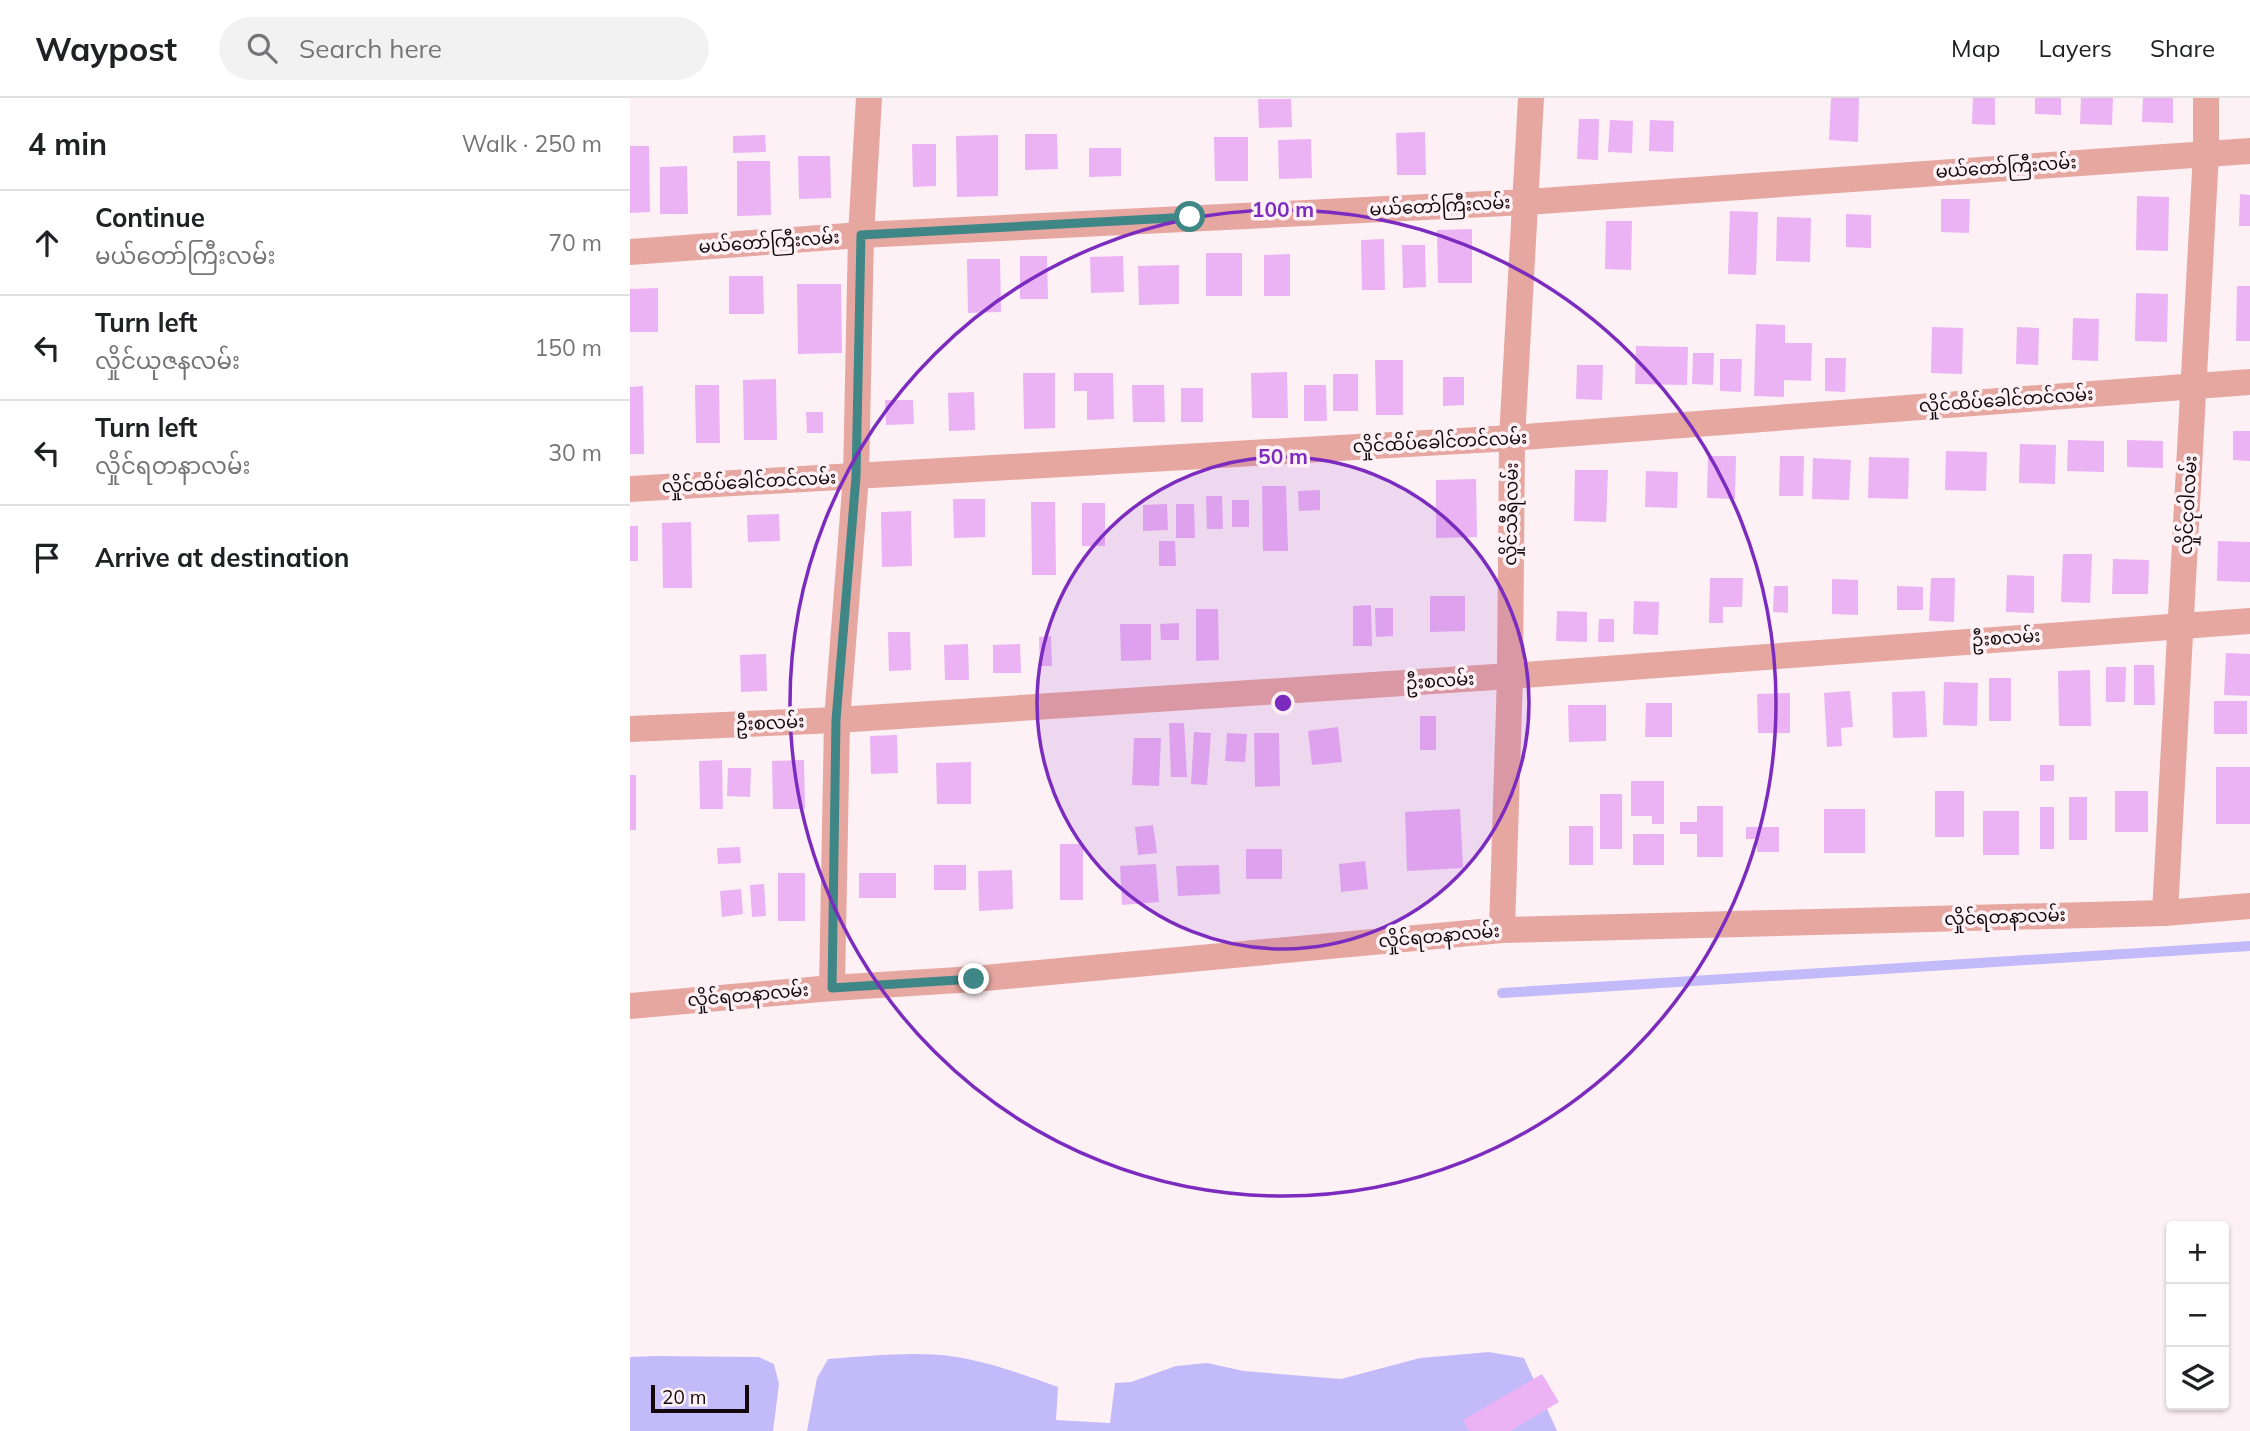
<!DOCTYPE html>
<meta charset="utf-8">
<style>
body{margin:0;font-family:Mulish,"Noto Sans Myanmar",sans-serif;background:#f2f2f2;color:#202124}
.controls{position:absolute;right:21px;bottom:21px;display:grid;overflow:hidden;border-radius:7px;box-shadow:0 2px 5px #0004}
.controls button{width:63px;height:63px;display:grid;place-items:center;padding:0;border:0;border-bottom:2px solid #e0e0e0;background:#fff;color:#202124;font:35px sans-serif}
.scale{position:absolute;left:21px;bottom:18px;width:98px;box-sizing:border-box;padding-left:7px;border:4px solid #12080c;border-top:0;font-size:19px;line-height:24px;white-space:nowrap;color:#12080c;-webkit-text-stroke:5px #fef1f6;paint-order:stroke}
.stop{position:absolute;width:21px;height:21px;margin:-16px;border:5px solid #3f8786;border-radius:50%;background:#fff}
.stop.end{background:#3f8786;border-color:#fff;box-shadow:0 2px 7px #0008}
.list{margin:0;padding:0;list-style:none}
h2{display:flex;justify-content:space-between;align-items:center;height:91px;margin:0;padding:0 28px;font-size:30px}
h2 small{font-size:23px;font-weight:400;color:#757577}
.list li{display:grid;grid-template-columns:46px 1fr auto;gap:21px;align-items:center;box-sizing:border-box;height:105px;padding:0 28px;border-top:2px solid #e0e0e0}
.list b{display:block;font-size:26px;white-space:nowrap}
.list p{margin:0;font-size:23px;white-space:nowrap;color:#757577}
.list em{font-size:23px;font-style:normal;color:#757577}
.icon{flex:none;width:38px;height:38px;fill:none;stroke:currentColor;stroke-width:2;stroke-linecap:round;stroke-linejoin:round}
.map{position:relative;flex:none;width:1620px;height:1333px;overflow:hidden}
header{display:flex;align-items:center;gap:42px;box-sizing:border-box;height:98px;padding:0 35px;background:#fff;border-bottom:2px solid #e0e0e0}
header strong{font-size:33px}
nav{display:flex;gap:38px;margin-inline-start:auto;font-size:24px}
.search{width:490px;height:63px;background:#f2f2f2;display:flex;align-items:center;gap:18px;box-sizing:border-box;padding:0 24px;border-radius:38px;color:#757577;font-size:26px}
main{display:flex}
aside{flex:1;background:#fff}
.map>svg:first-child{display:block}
.water{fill:#c3bbf9}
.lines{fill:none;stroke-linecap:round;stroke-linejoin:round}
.stream{stroke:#c3bbf9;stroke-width:10}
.building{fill:#ebb2f4}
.minor{stroke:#e7a7a1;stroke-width:26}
.route{stroke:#3f8786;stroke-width:9}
.ring{fill:none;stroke:#7b2cbf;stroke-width:3.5}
.labels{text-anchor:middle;stroke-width:7;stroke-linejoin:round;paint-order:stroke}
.street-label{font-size:18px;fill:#12080c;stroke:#fef1f6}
.centre{fill:#7b2cbf;stroke:#fef1f6;stroke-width:3.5}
.ring-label{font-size:21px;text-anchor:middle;font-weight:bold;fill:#7b2cbf;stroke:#fef1f6;stroke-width:7;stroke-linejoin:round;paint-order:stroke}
</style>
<header>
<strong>Waypost</strong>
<div class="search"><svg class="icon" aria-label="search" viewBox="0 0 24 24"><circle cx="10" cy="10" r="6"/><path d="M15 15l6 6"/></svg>Search here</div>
<nav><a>Map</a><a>Layers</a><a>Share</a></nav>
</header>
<main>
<aside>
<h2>4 min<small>Walk · 250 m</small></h2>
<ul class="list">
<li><svg class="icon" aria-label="ahead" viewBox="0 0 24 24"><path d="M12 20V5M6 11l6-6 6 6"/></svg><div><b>Continue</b><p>မယ်တော်ကြီးလမ်း</p></div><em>70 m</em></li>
<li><svg class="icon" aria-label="left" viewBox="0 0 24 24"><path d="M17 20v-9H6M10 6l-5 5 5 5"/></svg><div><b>Turn left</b><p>လှိုင်ယုဇနလမ်း</p></div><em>150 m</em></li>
<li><svg class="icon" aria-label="left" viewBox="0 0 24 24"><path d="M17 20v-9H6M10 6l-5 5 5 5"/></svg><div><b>Turn left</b><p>လှိုင်ရတနာလမ်း</p></div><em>30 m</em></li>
<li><svg class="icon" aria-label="arrive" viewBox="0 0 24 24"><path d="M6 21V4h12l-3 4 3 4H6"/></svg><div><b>Arrive at destination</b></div></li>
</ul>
</aside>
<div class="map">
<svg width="1620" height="1333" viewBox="0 0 1620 1333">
<rect width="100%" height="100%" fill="#fef1f6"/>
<g class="water">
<path d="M859 1254 894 1260 927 1333H177L187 1280 198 1261C235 1258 275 1254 312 1257 352 1261 391 1276 428 1289L426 1322 480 1325 485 1285 501 1284 546 1268 577 1265 614 1273 711 1281 790 1260Z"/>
<path d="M25 1258 129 1259 144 1266 149 1286 143 1333H0V1259Z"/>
</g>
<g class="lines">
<path class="stream" d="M872 895 1620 848"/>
</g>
<g class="building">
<path d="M1201 0H1229L1228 44 1199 42Z"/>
<path d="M1343 0H1365V27L1342 26Z"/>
<path d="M1405 0H1431V17L1405 16Z"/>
<path d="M1451 0H1483L1482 27 1450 26Z"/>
<path d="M1513 0H1543V25L1512 24Z"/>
<path d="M628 1H661L662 29 629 30Z"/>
<path d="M949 21H969L968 62 947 61Z"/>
<path d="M980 22 1003 23 1002 55 978 54Z"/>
<path d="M1020 22 1044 23 1043 54 1019 53Z"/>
<path d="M795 34 796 77H767L766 35Z"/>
<path d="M395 36H427L428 71 395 72Z"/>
<path d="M135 37 136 54 103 55V38Z"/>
<path d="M368 37V98L327 99 326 38Z"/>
<path d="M584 39H618V83H585Z"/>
<path d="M681 41 682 80 649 81 648 42Z"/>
<path d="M282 46H306V88L283 89Z"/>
<path d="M0 48H19L20 114 0 115Z"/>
<path d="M459 50H491V78L459 79Z"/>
<path d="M168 58H200L201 100 169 101Z"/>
<path d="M107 63H140L141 117 107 118Z"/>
<path d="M57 68 58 116H30V69Z"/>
<path d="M1610 96 1620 97V128H1609Z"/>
<path d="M1507 98 1539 99 1538 153 1506 152Z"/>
<path d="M1311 101H1340L1339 135 1311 134Z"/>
<path d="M1100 113 1128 114 1126 177 1098 176Z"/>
<path d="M1216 116 1241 117V150L1216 149Z"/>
<path d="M1147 119 1181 120 1180 164 1146 163Z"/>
<path d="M976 123H1002L1001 172 975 171Z"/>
<path d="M842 131V185H808L807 132Z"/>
<path d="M754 141 755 192H732L731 142Z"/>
<path d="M772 147H795L796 189 773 190Z"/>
<rect x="576" y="155" width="36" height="43"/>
<path d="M660 156V198H634V157Z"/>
<path d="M390 158H417L418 201H390Z"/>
<path d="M493 158 494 194 461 195 460 159Z"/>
<path d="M337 161H370L371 214 338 215Z"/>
<path d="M549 167V206L509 207 508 168Z"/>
<path d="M99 178H133L134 216H99Z"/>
<path d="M167 186H211L212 255 168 256Z"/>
<path d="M1607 188H1620V243H1606Z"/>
<path d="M28 190V234H0V191Z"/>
<path d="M1506 195 1538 196 1537 244 1505 243Z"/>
<path d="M1443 220 1469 221 1468 263 1442 262Z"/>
<path d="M1126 226 1155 227V245H1182L1181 283 1154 282V299L1124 298Z"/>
<path d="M1302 229 1333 230 1332 276 1301 275Z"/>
<path d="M1387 229 1409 230 1408 267 1386 266Z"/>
<path d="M1006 248 1058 249 1057 287 1005 286Z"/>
<path d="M1063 255H1084L1083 287 1062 286Z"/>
<path d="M1195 260H1216L1215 294 1195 293Z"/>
<path d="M1090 261H1112L1111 294 1090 293Z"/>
<path d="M745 262H773V317H746Z"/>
<path d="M947 267H973L972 302 946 301Z"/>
<path d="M657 274 658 320H622L621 275Z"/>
<path d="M393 275H425V330L394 331Z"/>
<path d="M444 275H483L484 321 457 322V293H444Z"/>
<rect x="703" y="276" width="25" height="37"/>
<path d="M813 279H834V307L813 308Z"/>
<path d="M146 281 147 342H114L113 282Z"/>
<path d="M65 287H89L90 345H66Z"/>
<path d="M502 287H534L535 324H503Z"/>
<path d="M674 287H696L697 323H674Z"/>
<path d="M13 288 14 356H0V289Z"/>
<rect x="551" y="290" width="22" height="34"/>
<path d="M344 294 345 332 319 333 318 295Z"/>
<path d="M255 302H283L284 326 256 327Z"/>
<path d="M176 314H193V335H177Z"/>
<path d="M1603 333H1620V363L1603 362Z"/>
<path d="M1438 342 1474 343V374L1437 373Z"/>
<path d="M1497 342 1533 343V370L1497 369Z"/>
<path d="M1390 346 1426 347 1425 386 1389 385Z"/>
<path d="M1316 353 1357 354 1356 393 1315 392Z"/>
<path d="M1078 358H1106L1105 401 1077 400Z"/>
<path d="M1150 358H1174L1173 398H1149Z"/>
<path d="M1239 359 1279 360 1278 401 1238 400Z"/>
<path d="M1183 360 1221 362 1219 402 1182 401Z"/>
<path d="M945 372H978L976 424 944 423Z"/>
<path d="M1016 373 1048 374 1047 410 1015 409Z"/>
<path d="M846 381 847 439 806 440V382Z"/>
<path d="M632 388H656L658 453H633Z"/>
<path d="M690 392V412L669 413 668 393Z"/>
<path d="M576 398H592L593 431H577Z"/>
<path d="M323 401H355V439L324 440Z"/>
<rect x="602" y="402" width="17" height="27"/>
<path d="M401 404H425L426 477H402Z"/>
<rect x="452" y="405" width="23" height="43"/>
<path d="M537 406 538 432 513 433V407Z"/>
<path d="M546 406H564L565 440H546Z"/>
<path d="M281 413 282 468 252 469 251 414Z"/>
<path d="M149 416 150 443 118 444 117 417Z"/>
<path d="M61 424 62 490H33L32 425Z"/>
<rect x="0" y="428" width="8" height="35"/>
<path d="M529 443H545L546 468H529Z"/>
<path d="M1588 443 1620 444V484L1587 483Z"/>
<path d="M1433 456H1462L1460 505 1431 504Z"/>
<path d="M1483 461 1519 462 1518 496H1482Z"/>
<path d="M1377 477 1404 478V515L1376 514Z"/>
<path d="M1080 480H1113L1112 509H1093V525H1079Z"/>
<path d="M1301 480H1325L1324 524 1299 523Z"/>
<path d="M1202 481 1228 482V517L1202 516Z"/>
<path d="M1144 488H1158V515L1143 514Z"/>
<path d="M1267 488 1293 489V512H1267Z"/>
<path d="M800 498H835V533L800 534Z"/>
<path d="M1004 503 1029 504 1028 537 1003 536Z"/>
<path d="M741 507 742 548H723V508Z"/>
<path d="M745 510H763V538L746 539Z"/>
<path d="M566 511H588L589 562 566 563Z"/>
<path d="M927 513 957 514V544L926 543Z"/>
<path d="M969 521H984V544H968Z"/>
<path d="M549 525V542H531L530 526Z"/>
<path d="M490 526H521V562L491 563Z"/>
<path d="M258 534H280L281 572 259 573Z"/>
<path d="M421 538 422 568H410L409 539Z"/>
<path d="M338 546 339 582H315L314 547Z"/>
<path d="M390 546 391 575H363V547Z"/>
<path d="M1596 555 1620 556V598L1594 597Z"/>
<path d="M136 556 137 593 111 594 110 557Z"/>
<path d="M1504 567H1524L1525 607H1504Z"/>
<path d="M1476 569H1496L1495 604H1476Z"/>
<path d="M1460 572 1461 628H1429L1428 573Z"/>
<rect x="1359" y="580" width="22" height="43"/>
<path d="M1314 584 1348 585 1347 628 1313 627Z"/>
<path d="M1220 593 1223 629 1211 630 1212 648 1197 649 1194 595Z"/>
<path d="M1295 593 1297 639 1263 640 1262 594Z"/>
<path d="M1160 595V635H1128L1127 596Z"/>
<rect x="1584" y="603" width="33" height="33"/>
<path d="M1016 605H1042V639H1015Z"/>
<path d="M938 607H976V643L939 644Z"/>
<rect x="790" y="618" width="16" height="34"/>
<path d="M539 625H554L557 679H541Z"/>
<path d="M708 629 712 664 682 667 678 633Z"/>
<path d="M564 634 581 635 577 687 561 686Z"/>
<path d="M597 635 617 636 615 664 595 663Z"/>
<path d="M624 635H649L650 688 625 689Z"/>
<path d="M267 637 268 675 241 676 240 638Z"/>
<path d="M504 640H531L529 688 502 687Z"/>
<path d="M92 662 93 711H70L69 663Z"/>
<path d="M174 662 175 711H143L142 663Z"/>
<path d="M341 664V706H307L306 665Z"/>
<rect x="1410" y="667" width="14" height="16"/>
<rect x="1586" y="669" width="34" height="57"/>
<path d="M98 670H121L120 699 97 698Z"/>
<rect x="0" y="677" width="6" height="55"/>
<path d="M1001 683H1034V726H1022V718H1001Z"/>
<rect x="1305" y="693" width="29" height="46"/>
<rect x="1485" y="693" width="33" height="41"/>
<rect x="970" y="696" width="22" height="55"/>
<rect x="1439" y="699" width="18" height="43"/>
<path d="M1067 708H1093V759H1067V736H1050V724H1067Z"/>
<rect x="1410" y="709" width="14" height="42"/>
<path d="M830 711 833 770 777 773 775 714Z"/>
<rect x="1194" y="711" width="41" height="44"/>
<rect x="1353" y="713" width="36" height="44"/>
<path d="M523 727 527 755 508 757 505 729Z"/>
<rect x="939" y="728" width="24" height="39"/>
<path d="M1116 729H1149V754H1127V741H1116Z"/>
<rect x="1003" y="736" width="31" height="31"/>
<rect x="430" y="746" width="23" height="56"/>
<path d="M110 749 111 765 88 766 87 750Z"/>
<rect x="616" y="751" width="36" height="30"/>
<path d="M735 763 738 791 711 794 709 766Z"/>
<path d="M526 766 529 804 492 807 490 768Z"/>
<rect x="304" y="767" width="32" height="25"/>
<path d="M589 767 590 796 548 798 546 768Z"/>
<path d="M382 772 383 811 349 813 348 773Z"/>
<rect x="148" y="775" width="27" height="48"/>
<rect x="229" y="775" width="37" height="25"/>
<path d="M134 786 136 818 122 819 120 787Z"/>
<path d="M111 791 113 816 92 819 90 793Z"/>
<path d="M912 1276 929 1304 880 1333H839L833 1322Z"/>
</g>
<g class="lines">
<g class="minor">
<path d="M0 154 231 137 897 104 1620 53"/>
<path d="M0 391 882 340 1620 284"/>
<path d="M0 631 207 622 880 578 1620 523"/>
<path d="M1535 815 1576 55V0"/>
<path d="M872 832 880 578 882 340 901 0"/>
<path d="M202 890 207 622 226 378 231 137 239 0"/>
<path d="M0 908 202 890 344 881 872 832 1535 815 1620 808"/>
</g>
</g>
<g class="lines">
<path class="route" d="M344 881 202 890 206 622 226 379 231 137 560 119"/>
</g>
<circle cx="653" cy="605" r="246" fill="#7b2cbf" fill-opacity=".12"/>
<g class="ring">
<circle cx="653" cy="605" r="246"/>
<circle cx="653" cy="605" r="493"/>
</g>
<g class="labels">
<g class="street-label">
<text transform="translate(1376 69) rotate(-4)" y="6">မယ်တော်ကြီးလမ်း</text>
<text transform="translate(810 108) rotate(-3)" y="6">မယ်တော်ကြီးလမ်း</text>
<text transform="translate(139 144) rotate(-4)" y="6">မယ်တော်ကြီးလမ်း</text>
<text transform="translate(1376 302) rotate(-4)" y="6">လှိုင်ထိပ်ခေါင်တင်လမ်း</text>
<text transform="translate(810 344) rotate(-3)" y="6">လှိုင်ထိပ်ခေါင်တင်လမ်း</text>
<text transform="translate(119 384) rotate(-3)" y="6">လှိုင်ထိပ်ခေါင်တင်လမ်း</text>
<text transform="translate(1558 407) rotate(-87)" y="6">လှိုင်ငုဝါလမ်း</text>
<text transform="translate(881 416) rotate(-89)" y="6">လှိုင်သီရိလမ်း</text>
<text transform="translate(1376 540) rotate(-4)" y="6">ဦးစလမ်း</text>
<text transform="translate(810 583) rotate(-4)" y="6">ဦးစလမ်း</text>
<text transform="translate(140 625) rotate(-3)" y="6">ဦးစလမ်း</text>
<text transform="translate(1375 819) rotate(-2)" y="6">လှိုင်ရတနာလမ်း</text>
<text transform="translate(809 838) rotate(-5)" y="6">လှိုင်ရတနာလမ်း</text>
<text transform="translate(118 897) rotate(-5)" y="6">လှိုင်ရတနာလမ်း</text>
</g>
</g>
<circle cx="653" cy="605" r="10" class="centre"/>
<g class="ring-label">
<text x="653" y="119">100 m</text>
<text x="653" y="366">50 m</text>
</g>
</svg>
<div class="controls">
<button>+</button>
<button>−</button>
<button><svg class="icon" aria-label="layers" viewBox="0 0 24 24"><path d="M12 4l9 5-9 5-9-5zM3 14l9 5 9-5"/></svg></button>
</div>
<div class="scale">20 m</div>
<div class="stop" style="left:560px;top:119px"></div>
<div class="stop end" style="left:344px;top:881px"></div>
</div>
</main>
